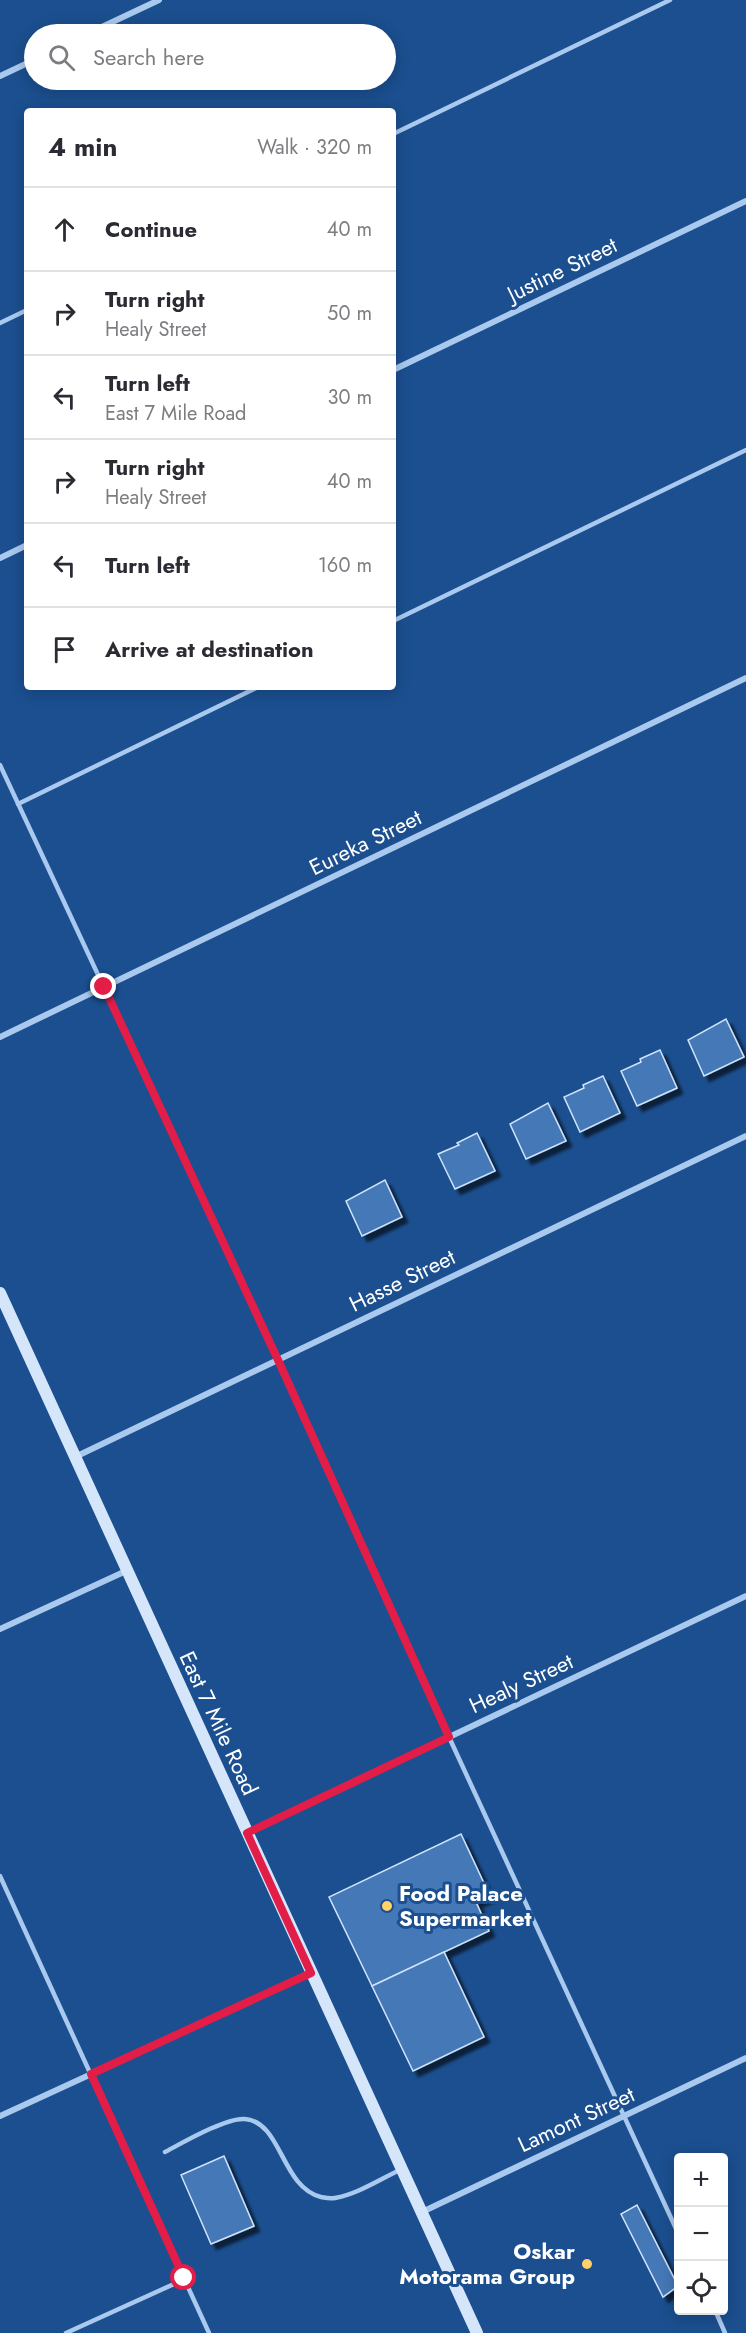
<!DOCTYPE html>
<meta charset="utf-8">
<style>
body{margin:0;font-family:Jost,sans-serif;background:#f2f2f3;color:#2b2b33}
.controls{position:absolute;right:18px;bottom:18px;display:grid;overflow:hidden;border-radius:6px;box-shadow:0 3px 15px #0003}
.controls button{width:54px;height:54px;display:grid;place-items:center;padding:0;border:0;border-bottom:2px solid #e1e1e2;background:#fff;color:#2b2b33;font:30px sans-serif}
.stop{position:absolute;width:18px;height:18px;margin:-14px;border:4px solid #e11d48;border-radius:50%;background:#fff}
.stop.end{background:#e11d48;border-color:#fff;box-shadow:0 2px 6px #0008}
.list{margin:0;padding:0;list-style:none}
h2{display:flex;justify-content:space-between;align-items:center;height:78px;margin:0;padding:0 24px;font-size:26px}
h2 small{font-size:20px;font-weight:400;color:#7c7c81}
.list li{display:grid;grid-template-columns:39px 1fr auto;gap:18px;align-items:center;box-sizing:border-box;height:84px;padding:0 24px;border-top:2px solid #e1e1e2}
.list b{display:block;font-size:22px;white-space:nowrap}
.list p{margin:0;font-size:20px;white-space:nowrap;color:#7c7c81}
.list em{font-size:20px;font-style:normal;color:#7c7c81}
.icon{flex:none;width:33px;height:33px;fill:none;stroke:currentColor;stroke-width:2;stroke-linecap:round;stroke-linejoin:round}
.map{position:relative;flex:none;width:746px;height:2333px;overflow:hidden}
.search{position:absolute;background:#fff;box-shadow:0 3px 15px #0003;left:24px;top:24px;width:372px;height:66px;display:flex;align-items:center;gap:15px;box-sizing:border-box;padding:0 21px;border-radius:33px;color:#7c7c81;font-size:22px}
.panel{position:absolute;background:#fff;box-shadow:0 3px 15px #0003;left:24px;top:108px;width:372px;height:582px;border-radius:6px}
.map>svg:first-child{display:block}
.building{fill:#4478b7;stroke:#cfe3fa;stroke-width:1.5;filter:url(#shadow)}
.lines{fill:none;stroke-linecap:round;stroke-linejoin:round}
.lane{stroke:#a9c9ee;stroke-width:4.5}
.street{stroke:#a9c9ee;stroke-width:6}
.secondary{stroke:#d6e6fa;stroke-width:12}
.route{stroke:#e11d48;stroke-width:8}
.poi-dot{fill:#ffd166;stroke:#1b4f8f;stroke-width:2}
.labels{text-anchor:middle;stroke-width:6;stroke-linejoin:round;paint-order:stroke}
.street-label{font-size:22px;fill:#fff;stroke:#1b4f8f}
.poi-label{font-size:22px;font-weight:bold;fill:#fff;stroke:#1b4f8f;text-anchor:start}
</style>
<div class="map">
<svg width="746" height="2333" viewBox="0 0 746 2333">
<defs>
<filter id="shadow"><feDropShadow dx="5.5" dy="5.5" stdDeviation="1.5" flood-color="#0009"/></filter>
</defs>
<rect width="100%" height="100%" fill="#1b4f8f"/>
<g class="building">
<path d="M726 1019 744 1057 704 1076 688 1040Z"/>
<path d="M660 1050 677 1088 637 1106 621 1071 641 1062 640 1059Z"/>
<path d="M603 1076 620 1113 580 1132 564 1097 584 1088 583 1085Z"/>
<path d="M548 1103 566 1141 526 1159 510 1124Z"/>
<path d="M477 1133 495 1171 455 1189 438 1154 459 1145 457 1143Z"/>
<path d="M385 1180 402 1217 362 1236 346 1201Z"/>
<path d="M461 1834 490 1896 476 1902 489 1931 372 1986 329 1897Z"/>
<path d="M444 1952 484 2037 413 2071 372 1986Z"/>
<path d="M224 2156 254 2226 211 2244 181 2175Z"/>
<path d="M637 2205 678 2286 663 2297 621 2214Z"/>
</g>
<g class="lines">
<g class="lane">
<path d="M393 134 670 0"/>
<path d="M0 323 27 310"/>
<path d="M393 621 746 450"/>
<path d="M0 765 278 1360 449 1737 678 2233"/>
<path d="M18 804 258 687"/>
<path d="M0 1876 209 2333"/>
<path d="M165 2152C182 2143 227 2117 245 2119 282 2122 281 2187 321 2197 326 2198 330 2199 335 2198 358 2194 380 2179 402 2169"/>
<path d="M715 2310 725 2333"/>
<path d="M66 2333 185 2279"/>
</g>
<g class="street">
<path d="M87 34 159 0"/>
<path d="M0 76 34 60"/>
<path d="M393 370 746 201"/>
<path d="M0 558 27 545"/>
<path d="M0 1037 746 678"/>
<path d="M75 1457 746 1136"/>
<path d="M0 1629 126 1571"/>
<path d="M247 1833 746 1596"/>
<path d="M0 2116 311 1973"/>
<path d="M422 2212 746 2058"/>
</g>
<path class="secondary" d="M0 1293 477 2333"/>
</g>
<g class="lines">
<path class="route" d="M104 987 278 1360 449 1737 247 1833 311 1973 91 2074 184 2278"/>
</g>
<g class="poi-dot">
<circle cx="387" cy="1906" r="6"/>
<circle cx="587" cy="2264" r="6"/>
</g>
<g class="labels">
<g class="street-label">
<text transform="translate(562 269) rotate(-26)" y="8">Justine Street</text>
<text transform="translate(365 842) rotate(-26)" y="8">Eureka Street</text>
<text transform="translate(402 1280) rotate(-26)" y="8">Hasse Street</text>
<text transform="translate(521 1683) rotate(-25)" y="8">Healy Street</text>
<text transform="translate(219 1723) rotate(65)" y="8">East 7 Mile Road</text>
<text transform="translate(576 2119) rotate(-25)" y="8">Lamont Street</text>
</g>
<g class="poi-label">
<text x="399" y="1901">Food Palace<tspan x="399" dy="25">Supermarket</tspan></text>
<text x="575" y="2259" text-anchor="end">Oskar<tspan x="575" dy="25">Motorama Group</tspan></text>
</g>
</g>
</svg>
<div class="controls">
<button>+</button>
<button>−</button>
<button><svg class="icon" aria-label="locate" viewBox="0 0 24 24"><circle cx="12" cy="12" r="6"/><path d="M12 2v4M12 18v4M2 12h4M18 12h4"/></svg></button>
</div>
<div class="stop" style="left:184px;top:2278px"></div>
<div class="stop end" style="left:104px;top:987px"></div>
<div class="search"><svg class="icon" aria-label="search" viewBox="0 0 24 24"><circle cx="10" cy="10" r="6"/><path d="M15 15l6 6"/></svg>Search here</div>
<section class="panel">
<h2>4 min<small>Walk · 320 m</small></h2>
<ul class="list">
<li><svg class="icon" aria-label="ahead" viewBox="0 0 24 24"><path d="M12 20V5M6 11l6-6 6 6"/></svg><div><b>Continue</b></div><em>40 m</em></li>
<li><svg class="icon" aria-label="right" viewBox="0 0 24 24"><path d="M7 20v-9h11M14 6l5 5-5 5"/></svg><div><b>Turn right</b><p>Healy Street</p></div><em>50 m</em></li>
<li><svg class="icon" aria-label="left" viewBox="0 0 24 24"><path d="M17 20v-9H6M10 6l-5 5 5 5"/></svg><div><b>Turn left</b><p>East 7 Mile Road</p></div><em>30 m</em></li>
<li><svg class="icon" aria-label="right" viewBox="0 0 24 24"><path d="M7 20v-9h11M14 6l5 5-5 5"/></svg><div><b>Turn right</b><p>Healy Street</p></div><em>40 m</em></li>
<li><svg class="icon" aria-label="left" viewBox="0 0 24 24"><path d="M17 20v-9H6M10 6l-5 5 5 5"/></svg><div><b>Turn left</b></div><em>160 m</em></li>
<li><svg class="icon" aria-label="arrive" viewBox="0 0 24 24"><path d="M6 21V4h12l-3 4 3 4H6"/></svg><div><b>Arrive at destination</b></div></li>
</ul>
</section>
</div>
